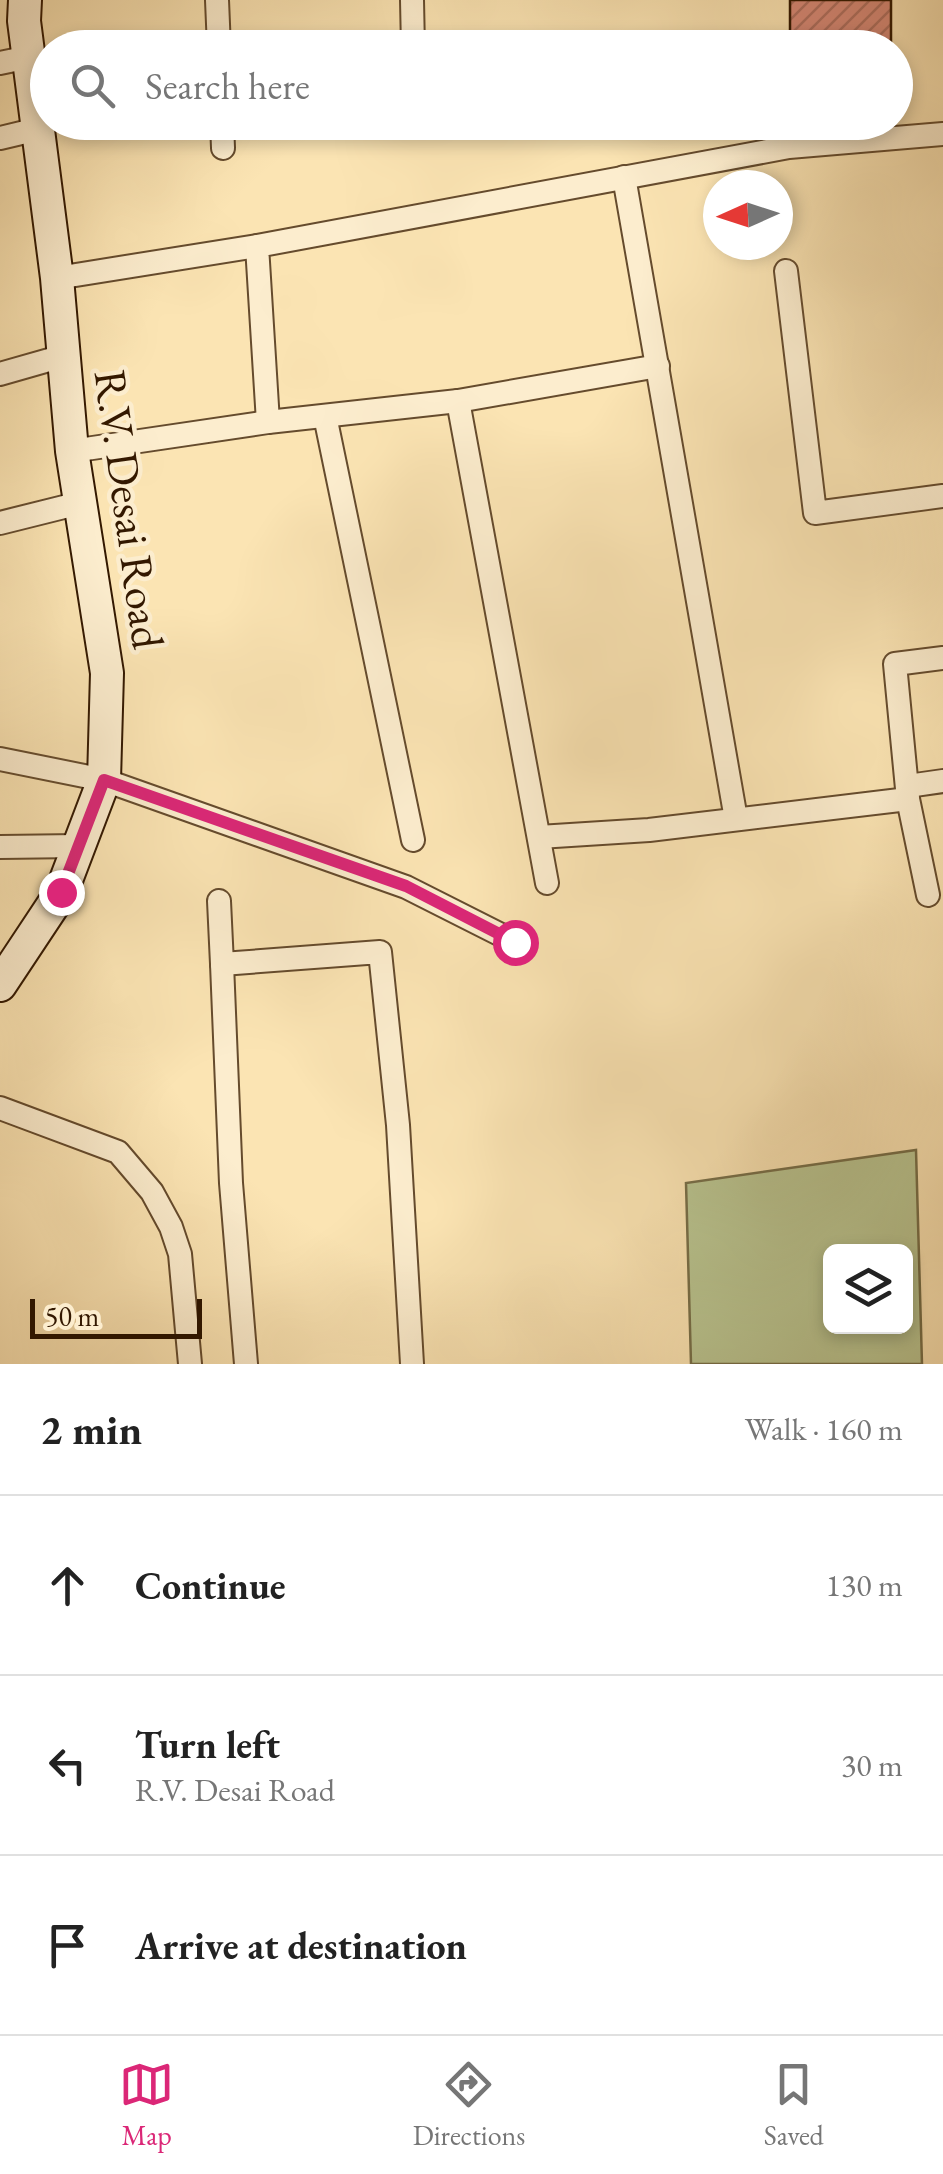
<!DOCTYPE html>
<meta charset="utf-8">
<style>
body{margin:0;font-family:"EB Garamond",serif;background:#f2f2f2;color:#222}
.controls{position:absolute;right:30px;bottom:30px;display:grid;overflow:hidden;border-radius:15px;box-shadow:0 5px 15px #0003}
.controls button{width:90px;height:90px;display:grid;place-items:center;padding:0;border:0;border-bottom:2px solid #e0e0e0;background:#fff;color:#222;font:50px sans-serif}
.compass{position:absolute;left:703px;top:170px;width:90px;height:90px;border-radius:50%;background:#fff;box-shadow:0 5px 15px #0003;rotate:267deg}
.scale{position:absolute;left:30px;bottom:25px;width:172px;box-sizing:border-box;padding-left:10px;border:5px solid #331800;border-top:0;font-size:28px;line-height:35px;white-space:nowrap;color:#331800;-webkit-text-stroke:8px #fcedce;paint-order:stroke}
.stop{position:absolute;width:30px;height:30px;margin:-22px;border:8px solid #db2777;border-radius:50%;background:#fff}
.stop.end{background:#db2777;border-color:#fff;box-shadow:0 2px 10px #0008}
.list{margin:0;padding:0;list-style:none}
h2{display:flex;justify-content:space-between;align-items:center;height:130px;margin:0;padding:0 40px;font-size:42px}
h2 small{font-size:32px;font-weight:400;color:#767676}
.list li{display:grid;grid-template-columns:65px 1fr auto;gap:30px;align-items:center;box-sizing:border-box;height:180px;padding:0 40px;border-top:2px solid #e0e0e0}
.list b{display:block;font-size:38px;white-space:nowrap}
.list p{margin:0;font-size:32px;white-space:nowrap;color:#767676}
.list em{font-size:32px;font-style:normal;color:#767676}
.icon{flex:none;width:55px;height:55px;fill:none;stroke:currentColor;stroke-width:2;stroke-linecap:round;stroke-linejoin:round}
.map{position:relative;flex:none;width:943px;height:1364px;overflow:hidden}
.search{position:absolute;background:#fff;box-shadow:0 5px 15px #0003;left:30px;right:30px;top:30px;height:110px;display:flex;align-items:center;gap:25px;box-sizing:border-box;padding:0 35px;border-radius:55px;color:#767676;font-size:38px}
.sheet{height:670px;background:#fff}
nav{display:flex;justify-content:space-around;align-items:center;box-sizing:border-box;height:140px;border-top:2px solid #e0e0e0;background:#fff;font-size:28px;color:#767676}
nav a{display:grid;justify-items:center;gap:5px}
nav .on{color:#db2777}
.map>svg:first-child{display:block}
.green{fill:#b9c591;stroke:#766e48;stroke-width:2.5;fill-rule:evenodd}
.building{fill:url(#building-hatch);stroke:#331800;stroke-width:2.5}
.lines{fill:none;stroke-linecap:round;stroke-linejoin:round}
.street-casing{stroke:#654b2d;stroke-width:26}
.secondary-casing{stroke:#331800;stroke-width:36}
.street{stroke:#fcedce;stroke-width:22}
.secondary{stroke:#fcedce;stroke-width:32}
.route{stroke:#db2777;stroke-width:12}
.labels{text-anchor:middle;stroke-width:9;stroke-linejoin:round;paint-order:stroke}
.street-label{font-size:45px;fill:#331800;stroke:#fcedce}
</style>
<div class="map">
<svg width="943" height="1364" viewBox="0 0 943 1364">
<defs>
<pattern id="building-hatch" width="6" height="6" patternUnits="userSpaceOnUse" patternTransform="scale(2.5)"><rect width="6" height="6" fill="#d68977"/><path d="M-1 1l2-2M0 6l6-6M5 7l2-2" fill="none" stroke="#ae6f5f"/></pattern>
</defs>
<rect width="100%" height="100%" fill="#fbe4b3"/>
<filter id="stains"><feTurbulence type="fractalNoise" baseFrequency=".002" numOctaves="4"/><feColorMatrix values="0 0 0 0 .2 0 0 0 0 .09 0 0 0 0 .02 0 0 0 .5 -.17"/></filter>
<radialGradient id="worn" r=".72"><stop offset=".6" stop-color="#630" stop-opacity="0"/><stop offset="1" stop-color="#630" stop-opacity=".3"/></radialGradient>
<path class="green" d="M916 1150 922 1364H691L686 1183ZM830 1252H906V1326H830Z"/>
<g class="building">
<rect x="790" y="0" width="101" height="48"/>
<rect x="802" y="122" width="89" height="2"/>
</g>
<g class="lines">
<defs>
<g id="street">
<path d="M217 0 219 48"/>
<path d="M412 0 413 48"/>
<path d="M0 63 29 57"/>
<path d="M222 122 223 148"/>
<path d="M0 138 38 129"/>
<path d="M624 177 736 819"/>
<path d="M786 271 815 513 943 496"/>
<path d="M57 278 257 246"/>
<path d="M0 374 63 356"/>
<path d="M458 401 547 883"/>
<path d="M325 416 413 840"/>
<path d="M268 422 257 246 789 147 943 134"/>
<path d="M72 451 268 422 458 401 658 366"/>
<path d="M0 523 80 503"/>
<path d="M0 759 104 780 406 887 515 942"/>
<path d="M908 786 943 781"/>
<path d="M539 837 649 830 908 799"/>
<path d="M0 847 78 846"/>
<path d="M928 895 908 799 895 664 943 658"/>
<path d="M219 901 222 964 380 952 398 1125 412 1364"/>
<path d="M222 964 231 1183 246 1364"/>
<path d="M0 1108 118 1152 152 1192 171 1227 180 1254 190 1364"/>
</g>
<path id="secondary" d="M0 985 61 893 104 780 107 673 72 451 57 278 24 21 25 0"/>
</defs>
<use href="#street" class="street-casing"/>
<use href="#secondary" class="secondary-casing"/>
<use href="#street" class="street"/>
<use href="#secondary" class="secondary"/>
</g>
<g class="lines">
<path class="route" d="M61 892 104 780 406 886 515 942"/>
</g>
<g class="labels">
<g class="street-label">
<text transform="translate(130 509) rotate(82)" y="16">R.V. Desai Road</text>
</g>
</g>
<rect width="100%" height="100%" filter="url(#stains)"/>
<rect width="100%" height="100%" fill="url(#worn)"/>
</svg>
<div class="controls">
<button><svg class="icon" aria-label="layers" viewBox="0 0 24 24"><path d="M12 4l9 5-9 5-9-5zM3 14l9 5 9-5"/></svg></button>
</div>
<svg class="compass" viewBox="-18 -18 36 36"><path d="M0-13l5 13h-10z" fill="#e53935"/><path d="M0 13l5-13h-10z" fill="#767676"/></svg>
<div class="scale">50 m</div>
<div class="stop" style="left:515px;top:942px"></div>
<div class="stop end" style="left:61px;top:892px"></div>
<div class="search"><svg class="icon" aria-label="search" viewBox="0 0 24 24"><circle cx="10" cy="10" r="6"/><path d="M15 15l6 6"/></svg>Search here</div>
</div>
<section class="sheet">
<h2>2 min<small>Walk · 160 m</small></h2>
<ul class="list">
<li><svg class="icon" aria-label="ahead" viewBox="0 0 24 24"><path d="M12 20V5M6 11l6-6 6 6"/></svg><div><b>Continue</b></div><em>130 m</em></li>
<li><svg class="icon" aria-label="left" viewBox="0 0 24 24"><path d="M17 20v-9H6M10 6l-5 5 5 5"/></svg><div><b>Turn left</b><p>R.V. Desai Road</p></div><em>30 m</em></li>
<li><svg class="icon" aria-label="arrive" viewBox="0 0 24 24"><path d="M6 21V4h12l-3 4 3 4H6"/></svg><div><b>Arrive at destination</b></div></li>
</ul>
</section>
<nav>
<a class="on"><svg class="icon" aria-label="map" viewBox="0 0 24 24"><path d="M3 6l6-2 6 2 6-2v14l-6 2-6-2-6 2zM9 4v14M15 6v14"/></svg>Map</a>
<a><svg class="icon" aria-label="directions" viewBox="0 0 24 24"><path d="M12 3l9 9-9 9-9-9zM9 14v-3h6M13 9l2 2-2 2"/></svg>Directions</a>
<a><svg class="icon" aria-label="saved" viewBox="0 0 24 24"><path d="M7 4h10v16l-5-4-5 4z"/></svg>Saved</a>
</nav>
